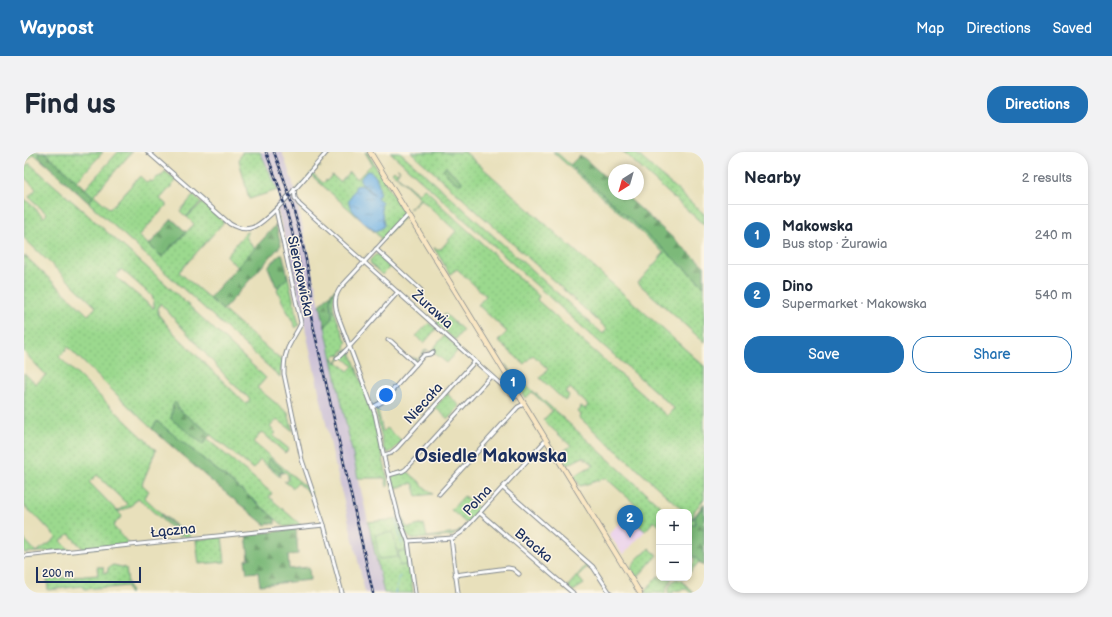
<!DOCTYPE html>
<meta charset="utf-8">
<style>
body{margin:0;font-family:"Balsamiq Sans",sans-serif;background:#f2f2f3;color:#1f2937}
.controls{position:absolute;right:12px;bottom:12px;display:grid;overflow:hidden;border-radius:8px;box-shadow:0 2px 6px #0003}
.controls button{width:36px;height:36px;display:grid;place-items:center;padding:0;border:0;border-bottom:1px solid #e0e1e3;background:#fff;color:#1f2937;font:20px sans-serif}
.compass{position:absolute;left:584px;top:12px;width:36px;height:36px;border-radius:50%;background:#fff;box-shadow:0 2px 6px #0003;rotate:217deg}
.scale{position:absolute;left:12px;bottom:10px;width:105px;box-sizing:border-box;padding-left:4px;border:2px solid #1b2f5e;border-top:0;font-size:11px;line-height:14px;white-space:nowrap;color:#1b2f5e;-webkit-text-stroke:3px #fcf5e5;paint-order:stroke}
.you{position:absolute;left:362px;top:243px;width:14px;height:14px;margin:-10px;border:3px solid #fff;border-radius:50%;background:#1a73e8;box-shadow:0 0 0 6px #1a73e833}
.badge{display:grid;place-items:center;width:26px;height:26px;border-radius:50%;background:#1f6fb2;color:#fff;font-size:13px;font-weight:700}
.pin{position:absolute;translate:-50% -33px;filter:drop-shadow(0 1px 2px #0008)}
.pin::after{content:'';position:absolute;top:21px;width:14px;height:12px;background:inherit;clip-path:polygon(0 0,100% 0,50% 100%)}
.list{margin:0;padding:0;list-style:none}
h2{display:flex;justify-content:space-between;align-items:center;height:52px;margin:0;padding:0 16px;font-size:17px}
h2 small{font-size:13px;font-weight:400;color:#747a83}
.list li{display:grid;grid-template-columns:26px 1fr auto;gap:12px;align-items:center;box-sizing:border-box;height:60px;padding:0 16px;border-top:1px solid #e0e1e3}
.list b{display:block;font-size:15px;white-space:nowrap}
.list p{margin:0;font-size:13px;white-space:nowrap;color:#747a83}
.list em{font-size:13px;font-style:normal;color:#747a83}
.actions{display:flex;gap:8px;padding:12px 16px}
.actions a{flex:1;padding:9px 0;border:1px solid #1f6fb2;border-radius:16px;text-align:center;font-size:14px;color:#1f6fb2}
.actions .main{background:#1f6fb2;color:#fff}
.map{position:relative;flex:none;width:680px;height:441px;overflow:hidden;border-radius:16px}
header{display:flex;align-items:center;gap:24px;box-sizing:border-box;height:56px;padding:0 20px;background:#1f6fb2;color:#fff}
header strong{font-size:19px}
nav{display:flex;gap:22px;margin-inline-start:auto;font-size:14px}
.intro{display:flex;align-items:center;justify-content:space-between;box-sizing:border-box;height:96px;padding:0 24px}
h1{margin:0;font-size:28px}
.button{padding:10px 18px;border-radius:16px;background:#1f6fb2;color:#fff;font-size:14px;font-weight:700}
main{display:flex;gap:24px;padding:0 24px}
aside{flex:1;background:#fff;border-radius:16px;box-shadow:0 2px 6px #0003}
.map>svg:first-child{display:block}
.built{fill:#ead1ec}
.railway{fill:#cabfd6}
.green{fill:url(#green-dots);stroke:#5b8476;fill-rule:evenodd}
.forest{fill:url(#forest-firs);stroke:#4c746c}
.pitch{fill:#9bd98e;stroke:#5b8476}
.water{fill:url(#water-ripples);stroke:#4670a2}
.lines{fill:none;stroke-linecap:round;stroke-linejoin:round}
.stream{stroke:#71b2e5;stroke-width:1}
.street-casing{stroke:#82888c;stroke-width:5}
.secondary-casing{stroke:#82888c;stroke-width:6}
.street{stroke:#fff;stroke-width:3}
.secondary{stroke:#fae7c3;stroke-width:4.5}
.rail-casing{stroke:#1b2f5e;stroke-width:2.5}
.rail{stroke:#fcf5e5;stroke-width:1;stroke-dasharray:3;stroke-linecap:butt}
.labels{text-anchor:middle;stroke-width:3;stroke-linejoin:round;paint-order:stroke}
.street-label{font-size:14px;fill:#1b2f5e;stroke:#fcf5e5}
.district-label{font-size:18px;font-weight:bold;fill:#1b2f5e;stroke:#fcf5e5}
</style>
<header>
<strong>Waypost</strong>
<nav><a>Map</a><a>Directions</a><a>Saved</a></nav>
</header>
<div class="intro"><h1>Find us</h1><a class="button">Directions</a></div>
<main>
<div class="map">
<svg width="680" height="441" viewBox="0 0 680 441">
<defs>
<pattern id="green-dots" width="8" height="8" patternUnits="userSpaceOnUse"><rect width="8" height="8" fill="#9bd98e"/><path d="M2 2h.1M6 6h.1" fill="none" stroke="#85bb7d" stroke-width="1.8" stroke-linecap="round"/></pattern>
<pattern id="forest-firs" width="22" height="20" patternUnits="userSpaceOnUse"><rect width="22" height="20" fill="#7cb979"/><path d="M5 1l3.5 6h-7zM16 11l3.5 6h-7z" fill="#659766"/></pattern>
<pattern id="water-ripples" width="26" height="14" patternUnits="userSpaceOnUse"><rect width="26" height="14" fill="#71b2e5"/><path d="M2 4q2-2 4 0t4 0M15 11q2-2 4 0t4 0" fill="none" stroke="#5c91bd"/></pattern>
</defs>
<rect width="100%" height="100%" fill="#fcf5e5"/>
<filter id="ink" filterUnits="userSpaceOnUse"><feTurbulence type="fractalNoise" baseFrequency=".025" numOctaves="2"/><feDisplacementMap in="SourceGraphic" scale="8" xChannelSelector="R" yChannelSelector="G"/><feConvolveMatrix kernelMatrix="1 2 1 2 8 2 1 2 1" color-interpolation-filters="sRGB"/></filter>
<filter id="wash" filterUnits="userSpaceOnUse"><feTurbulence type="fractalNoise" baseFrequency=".012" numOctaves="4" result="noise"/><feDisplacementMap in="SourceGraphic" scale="16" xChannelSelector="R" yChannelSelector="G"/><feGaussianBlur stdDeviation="0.9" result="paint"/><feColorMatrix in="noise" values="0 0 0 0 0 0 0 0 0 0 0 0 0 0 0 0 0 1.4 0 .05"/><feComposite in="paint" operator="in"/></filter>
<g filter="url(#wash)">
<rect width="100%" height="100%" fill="#e8e0bb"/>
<path class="built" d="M603 363 621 379 599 403 585 382Z"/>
<path class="railway" d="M236 0H258L268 28 360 441H341L336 417 311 312 262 89 252 53 257 47Z"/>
<g class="green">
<path d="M0 0H15V1L19 9 23 13 10 2 2 10 0 14Z"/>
<path d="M23 0H79L52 30 22 1Z"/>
<path d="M94 0H108L70 43 86 57 116 24 123 31 126 28 128 30 132 26 139 23 141 19 152 29 136 47 142 52V54L115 84 138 105 170 72 163 65 178 51 200 70 155 120 258 209 256 225 65 51 69 44 61 37Z"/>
<path d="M218 0H236L254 38 225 47 215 8Z"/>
<path d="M341 0H343L380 61 379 66 355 91H354L357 86 287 23 274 38 273 37 294 14 297 15H294L288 21 299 31 302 28 303 29 308 23 316 30 325 20 333 27 348 12Z"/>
<path d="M366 0H376L579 182 583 177 387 0H441L680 214V347L671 358 668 367V368L680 351V414L675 410 665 421V417C670 412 674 407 665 404V370L668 366 665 364V360H661L556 266 557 263 554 260 557 256 556 255 557 254 561 257 564 253 546 236 542 241 545 244 541 249 516 226 524 217 509 203 500 212 474 189 483 180 454 153 462 144 433 117 426 122 410 96 414 97H417L432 79 397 47 386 57V56L396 46 368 20 370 18 373 21 376 18 374 17V16L376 18 372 23 394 42 400 36 412 47 411 48 515 144 513 148 643 264 650 256 556 173Z"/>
<path d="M529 0H532L680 134V190L614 131 640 101Z"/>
<path d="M599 0H611L680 62V73Z"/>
<path d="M5 11 144 134 242 226 233 236 264 261 269 279 253 267 246 275 252 281 249 284 265 297 261 301 238 280 229 290 287 339V342L274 331 269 336 260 329 262 330 264 329V323L261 320 255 322 256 325 236 308 229 317 154 257 153 253 149 252 179 292 183 287 248 341 245 345 278 374 271 373 261 375C220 339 176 304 133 270L128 277 44 195 35 205 132 298 118 332 125 339 120 345 142 366H143L159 379 160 378 167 384 160 385 156 379 137 362V364L155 380 157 384 156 385 154 384 155 383 114 346 106 355 94 360 98 364 89 374 105 392 59 397 45 382 37 389 46 398 0 401V387L12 400 29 389 32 385 14 366 0 354V338L1 337 0 336V221L12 232 22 223 0 200V103L64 163 72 155 0 86V46L20 65 23 62 5 45 12 37 0 25V17ZM97 117 128 144 130 151V156H129L92 125ZM136 151 207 230 226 247 222 252 148 179 134 162V157ZM73 323 103 352V353L93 359 65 330Z"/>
<path d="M170 43 177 50 162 65 156 59Z"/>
<path d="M222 80H224L222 85 231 97 214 115 203 105V103Z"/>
<path d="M351 103H355L367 114 358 123 347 112 346 108Z"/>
<path d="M264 125 274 169 275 173 272 176 258 149 253 137Z"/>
<path d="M311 137C312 142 309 147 309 152 310 163 319 181 323 191L321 192 322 195 316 203 313 202 309 206 312 211 322 199 324 198 326 199 349 262 365 333 363 335 361 326H334L301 175C303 172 306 169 307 167 312 158 301 151 311 137ZM319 205 329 214 324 219 314 210Z"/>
<path d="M421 162 439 178 431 188 412 171Z"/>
<path d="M405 171 412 177 400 191 392 184Z"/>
<path d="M420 184 435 197 423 211 408 199 406 201 403 198 392 209 388 206V205L390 206 394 207 402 197 406 200Z"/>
<path d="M481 212 487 219 530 258 643 360H635V374L630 369 621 379 603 363 612 353 582 326 556 334 550 324 569 313 559 305 543 313 536 301 547 294 519 268 528 259 508 240 502 246Z"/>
<path d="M424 241 425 242 424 243 436 254 424 267 412 256 406 263 405 262Z"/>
<path d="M352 257 354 259 359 280 363 276 378 289 368 299 364 301 361 299 360 297 352 260Z"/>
<path d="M383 319 397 331H398L397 332 409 342 393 344 389 331 372 336V337L370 338 367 327V324Z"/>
<path d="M440 344 456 358 445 370 442 371 427 358Z"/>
<path d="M379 365 381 372 384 376 400 372 403 385 433 381 437 377 438 378 428 384 388 387C381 384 379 374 377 366Z"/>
<path d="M374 367 384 394 382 396 384 399 389 441H360L344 370Z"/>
<path d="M198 385 201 410 175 412 172 388Z"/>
<path d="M625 396 633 403 613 426 607 417 612 408 616 404 621 401Z"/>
<path d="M563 412 564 414 554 425 560 432 549 439 544 434Z"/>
<path d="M89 413 102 416 104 432 107 441H105L103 434 84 436 83 435 61 437 59 436V434L24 438 23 427 74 423 73 415H79L80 421 84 420V416Z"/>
<path d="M635 423V426H648L643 435 641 441H622L621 439Z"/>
<path d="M653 427 658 429 670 441H667L662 437 649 439V441H644C645 435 647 429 653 427Z"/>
</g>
<g class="forest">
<path d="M15 0H21L69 44 65 51 23 13 15 4Z"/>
<path d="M555 4 560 6 590 33V42H600L680 114V134L546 13Z"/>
<path d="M422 15 437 28 438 30 437 32C431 32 422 23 419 17Z"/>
<path d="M148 67 162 80 138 105 125 93Z"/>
<path d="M252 73 257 93 199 158 185 146Z"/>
<path d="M256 102H258L259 104 264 125 254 135 252 134 244 115Z"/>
<path d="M311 137C307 143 305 149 307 157 308 159 309 160 308 163 308 168 304 171 301 175L296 153Z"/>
<path d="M151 250 153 252 154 257 187 282 179 292 147 267 149 252Z"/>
<path d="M133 269 244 360 251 367V372L244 371 242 373 240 372 185 327 128 277Z"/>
<path d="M245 306 258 317 259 320C252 320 245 316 243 310Z"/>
<path d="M680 353V414L665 400V373L668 372H671V365Z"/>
<path d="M272 377 274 402 264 403 265 417 285 415 286 428 236 433 234 420 223 421 221 408 225 407 222 383Z"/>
</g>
<g class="pitch">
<path d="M369 380 374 405 355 407 351 383Z"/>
<path d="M382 399 384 412 376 414 374 400Z"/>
</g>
<path class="water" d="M343 19C353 20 357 35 355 44L352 45 358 50 357 55 360 73 358 76 352 79 348 77C342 72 323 57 325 48 327 44 330 39 332 34L336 33 339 34 351 43 336 29V27Z"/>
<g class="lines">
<g class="stream">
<path d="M372 367 378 392"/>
<path d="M371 441 376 424"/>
</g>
</g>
</g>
<g filter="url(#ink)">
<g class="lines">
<defs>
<g id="street">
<path d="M124 0 206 72C213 76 220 78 227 76 244 72 289 16 303 0"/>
<path d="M270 37 271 46 275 52 491 245 494 243"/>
<path d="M252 58 277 171C275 177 271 182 268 188 261 199 260 209 260 222L278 308 300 373 318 441"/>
<path d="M384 63 317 135C310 144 310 152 314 164L351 262 361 310 375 366 384 389 391 441"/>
<path d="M352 97 397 138"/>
<path d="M364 188 367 189 392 212"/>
<path d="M313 206 316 204 326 194 374 140"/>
<path d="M349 255 358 250 400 203 406 202 409 200"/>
<path d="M360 303 367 301 373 296 451 209"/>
<path d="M365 323 379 319 382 317 467 224"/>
<path d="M479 336 569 415 586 441"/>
<path d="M415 342 494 255 500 252"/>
<path d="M456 361 549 441"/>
<path d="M427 386 434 441"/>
<path d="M384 389 429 386 438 380 522 288"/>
<path d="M0 404 300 373"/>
<path d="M431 423 484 416 489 417 495 422"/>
</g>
<path id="secondary" d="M346 0 616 441"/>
</defs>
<use href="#street" class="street-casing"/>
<use href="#secondary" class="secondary-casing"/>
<use href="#street" class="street"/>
<use href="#secondary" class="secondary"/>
<defs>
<g id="rail">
<path d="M242 0 255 35 267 75 349 441"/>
<path d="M250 0C268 46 281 93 288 142"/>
</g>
</defs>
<use href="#rail" class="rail-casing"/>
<use href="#rail" class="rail"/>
</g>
</g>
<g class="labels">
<g class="street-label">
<text transform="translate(277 124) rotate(78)" y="5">Sierakowicka</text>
<text transform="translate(409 157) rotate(42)" y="5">Żurawia</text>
<text transform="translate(399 251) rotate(-48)" y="5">Niecała</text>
<text transform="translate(453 348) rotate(-48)" y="5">Polna</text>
<text transform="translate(149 378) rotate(-6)" y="5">Łączna</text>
<text transform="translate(510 393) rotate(40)" y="5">Bracka</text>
</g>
<g class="district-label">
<text x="467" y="310">Osiedle Makowska</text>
</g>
</g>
</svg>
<div class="controls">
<button>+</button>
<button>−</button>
</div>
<svg class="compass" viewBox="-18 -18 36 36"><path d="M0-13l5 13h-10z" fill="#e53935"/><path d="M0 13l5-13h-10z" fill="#747a83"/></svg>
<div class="scale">200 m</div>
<div class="you"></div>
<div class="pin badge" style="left:489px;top:250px">1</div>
<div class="pin badge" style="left:606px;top:386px">2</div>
</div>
<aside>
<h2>Nearby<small>2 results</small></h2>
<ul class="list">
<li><span class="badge">1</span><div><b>Makowska</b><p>Bus stop · Żurawia</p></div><em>240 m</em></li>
<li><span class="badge">2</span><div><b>Dino</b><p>Supermarket · Makowska</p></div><em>540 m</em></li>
</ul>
<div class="actions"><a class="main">Save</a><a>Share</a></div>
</aside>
</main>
